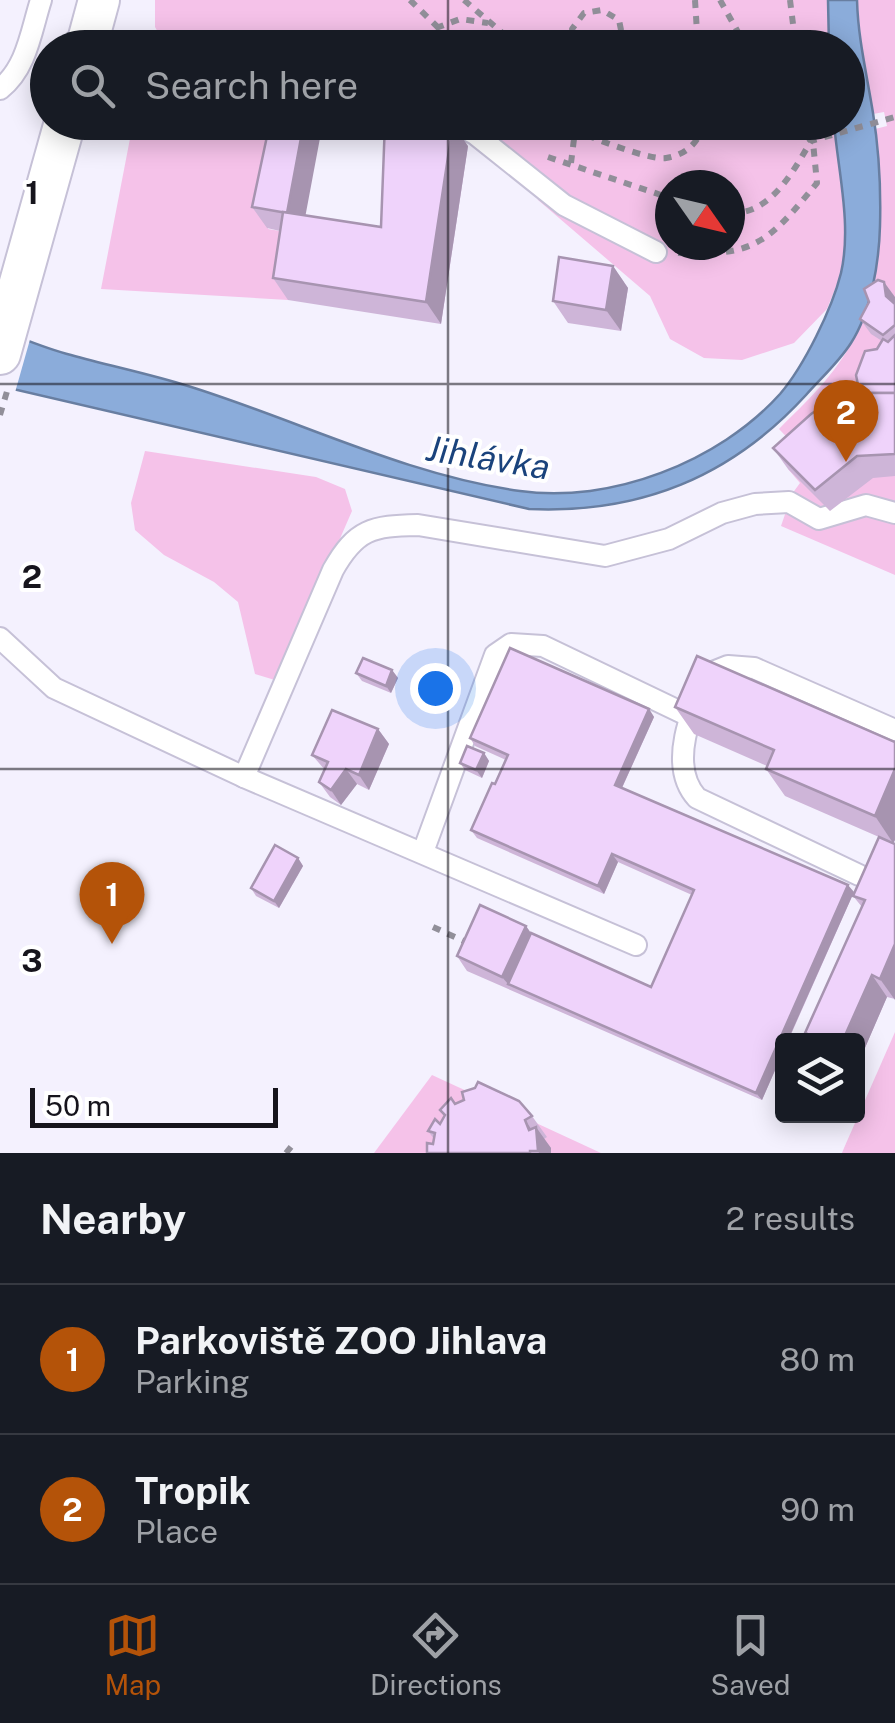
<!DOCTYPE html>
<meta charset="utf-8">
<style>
body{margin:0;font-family:"Public Sans",sans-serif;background:#20242c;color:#f1f3f6}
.controls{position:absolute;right:30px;bottom:30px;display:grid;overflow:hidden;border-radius:10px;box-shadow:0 5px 25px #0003}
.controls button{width:90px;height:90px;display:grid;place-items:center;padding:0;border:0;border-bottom:2px solid #363941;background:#171b24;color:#f1f3f6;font:50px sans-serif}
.compass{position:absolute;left:655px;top:170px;width:90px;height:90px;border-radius:50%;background:#171b24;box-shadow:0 5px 25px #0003;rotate:124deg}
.scale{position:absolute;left:30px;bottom:25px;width:248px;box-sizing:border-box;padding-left:10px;border:5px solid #16141c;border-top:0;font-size:28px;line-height:35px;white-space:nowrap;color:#16141c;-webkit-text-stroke:8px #fff;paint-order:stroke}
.you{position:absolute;left:435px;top:688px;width:35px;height:35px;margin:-25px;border:8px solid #fff;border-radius:50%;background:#1a73e8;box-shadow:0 0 0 15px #1a73e833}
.badge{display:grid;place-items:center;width:65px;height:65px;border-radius:50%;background:#b45309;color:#fff;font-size:32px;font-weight:700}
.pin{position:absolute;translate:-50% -82px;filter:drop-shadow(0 2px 5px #0008)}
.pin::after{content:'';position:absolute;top:52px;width:35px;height:30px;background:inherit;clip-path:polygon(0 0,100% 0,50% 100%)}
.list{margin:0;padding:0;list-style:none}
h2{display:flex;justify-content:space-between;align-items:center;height:130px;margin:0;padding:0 40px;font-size:42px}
h2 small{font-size:32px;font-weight:400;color:#9ea1a6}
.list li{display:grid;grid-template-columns:65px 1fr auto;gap:30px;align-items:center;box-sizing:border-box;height:150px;padding:0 40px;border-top:2px solid #363941}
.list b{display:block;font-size:38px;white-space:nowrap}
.list p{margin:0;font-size:32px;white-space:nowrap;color:#9ea1a6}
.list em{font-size:32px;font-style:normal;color:#9ea1a6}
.icon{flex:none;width:55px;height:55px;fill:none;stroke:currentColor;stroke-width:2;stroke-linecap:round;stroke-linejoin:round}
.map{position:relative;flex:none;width:895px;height:1153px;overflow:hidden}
.search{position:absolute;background:#171b24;box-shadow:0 5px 25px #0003;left:30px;right:30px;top:30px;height:110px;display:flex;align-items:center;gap:25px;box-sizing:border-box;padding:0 35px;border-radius:55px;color:#9ea1a6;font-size:38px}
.sheet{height:430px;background:#171b24}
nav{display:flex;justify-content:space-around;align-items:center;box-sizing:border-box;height:140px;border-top:2px solid #363941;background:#171b24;font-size:28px;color:#9ea1a6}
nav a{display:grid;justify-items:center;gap:5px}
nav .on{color:#b45309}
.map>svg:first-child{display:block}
.green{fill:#f5c2e9;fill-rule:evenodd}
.water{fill:#8bacda;stroke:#687ea1;stroke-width:2.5}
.pier{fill:#f4f1fe}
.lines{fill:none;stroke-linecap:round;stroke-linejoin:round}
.lane-casing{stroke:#c6c1d7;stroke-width:24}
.street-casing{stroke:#c6c1d7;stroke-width:44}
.path{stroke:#918f99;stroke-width:6;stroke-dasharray:8 8;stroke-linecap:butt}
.lane{stroke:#fff;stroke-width:20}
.street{stroke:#fff;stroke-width:40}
.wall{fill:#ceb5d8}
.shaded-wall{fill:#a794b0}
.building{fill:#efd3fb;stroke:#a794b0;stroke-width:2.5}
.grid{fill:none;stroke:#16141c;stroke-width:2.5;stroke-opacity:0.55}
.labels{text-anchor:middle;stroke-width:8;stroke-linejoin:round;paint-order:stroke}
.water-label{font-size:35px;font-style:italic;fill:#1a437c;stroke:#fff}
.grid-label{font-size:32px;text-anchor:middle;font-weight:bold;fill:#16141c;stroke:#fff;stroke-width:8;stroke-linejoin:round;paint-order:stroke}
</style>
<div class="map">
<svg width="895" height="1153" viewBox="0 0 895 1153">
<rect width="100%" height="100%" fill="#f4f1fe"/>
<g class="green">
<path d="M155 0H828L829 47H166L155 27Z"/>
<path d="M857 0H895V575L781 526 792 494 800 483 788 469 804 455 779 429C805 403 836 374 853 340 885 275 882 200 875 129L887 126 884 112 873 114 864 69Z"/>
<path d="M133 123H289L268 229 298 234 288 300 101 289Z"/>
<path d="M468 123H834L846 233 841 274 827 309 794 343 742 360 704 358 670 339 650 296 538 200 516 156ZM670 185H730V245H670Z"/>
<path d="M145 451 316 477 345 489 352 511 278 681 255 674 238 602 214 582 164 555 135 530 131 503Z"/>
<path d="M895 1032V1153H842L844 1148Z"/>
<path d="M432 1075 601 1153H374Z"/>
</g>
<path class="water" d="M828 0H857C858 39 867 75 873 113 879 150 881 189 880 226 879 263 871 312 851 343 839 362 821 378 806 395 731 477 640 514 529 509L0 386V330C24 339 47 349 71 355 110 366 150 374 188 386 298 420 405 475 520 491 610 504 719 462 780 394 804 366 832 309 841 273 852 225 838 171 834 123L848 122V48L829 47Z"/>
<path class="pier" d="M0 325 31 336 14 396 0 391Z"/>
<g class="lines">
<defs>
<g id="lane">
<path d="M0 89C27 68 31 31 41 0"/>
<path d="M452 122 475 134 564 205 656 252"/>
<path d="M0 638 54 688 244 777 636 945"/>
<path d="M244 777 333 570C356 529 372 526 418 525L605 556 669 539 722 513 755 504 789 502 819 519 866 505 895 513"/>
<path d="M423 852 495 655 511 644 543 646 689 716"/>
<path d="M859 875 697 798C667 765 692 709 708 674L728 666 754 668 895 730"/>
</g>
<g id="street">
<path d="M86 48 99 0"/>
<path d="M0 354 65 122"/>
</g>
</defs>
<use href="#lane" class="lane-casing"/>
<use href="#street" class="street-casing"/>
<g class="path">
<path d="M410 0 459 48"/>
<path d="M464 0 513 42 526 48"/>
<path d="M695 0 698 48"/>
<path d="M720 0 747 48"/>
<path d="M790 0 796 48"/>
<path d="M436 28 460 19 488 23"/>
<path d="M576 48 572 29 584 13 602 10 619 20 623 40 617 48"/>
<path d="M558 122C576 132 648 161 666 158 686 155 700 142 704 122"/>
<path d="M796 122 811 141"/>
<path d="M548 157 670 198"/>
<path d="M571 163 575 131"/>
<path d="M730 213C770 215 793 172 811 141L895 117"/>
<path d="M678 253C756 257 769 241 817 183L811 122"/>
<path d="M0 415 8 388"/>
<path d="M433 927 468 943"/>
<path d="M286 1153 294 1143"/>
</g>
<use href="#lane" class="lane"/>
<use href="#street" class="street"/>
</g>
<g class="wall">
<path d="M468 146 441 324 288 300 273 278 280 231 267 228 252 207 381 227Z"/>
<path d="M613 266 628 288 621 331 568 323 553 301Z"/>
<path d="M884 282 895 300V476L873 478 830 511 788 469 773 448 861 393 877 349 882 341 871 334 860 319Z"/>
<path d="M392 670 398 678 391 693 362 681 356 673Z"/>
<path d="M675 707 895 742V840L894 843 895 844V999L887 997 858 1064V1040H810L805 1033 862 907 853 896 879 837 785 796 766 769 767 766 694 734Z"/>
<path d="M649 709 654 717 622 788 854 892 762 1100 467 971 457 956 526 926 531 933 651 987 692 895 618 862 604 894 477 838 471 830 506 760 475 746 470 738Z"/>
<path d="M378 729 389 744 369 790 357 784 341 805 330 797 319 782 325 770 312 755Z"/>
<path d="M484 753 489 761 482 778 465 770 460 763Z"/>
<path d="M298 858 303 866 279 908 256 896 251 888Z"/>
<path d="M456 1104 532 1116 547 1137 544 1139 551 1148V1153H427L434 1139 428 1131 440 1124 444 1116 440 1110Z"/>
</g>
<g class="shaded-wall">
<path d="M304 122H323L302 234 287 213Z"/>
<path d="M453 124 468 146 441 324 426 302Z"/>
<path d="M613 266 628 288 621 331 606 310Z"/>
<path d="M884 282 895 297V309L886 296Z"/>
<path d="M392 670 398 678 391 693 386 686Z"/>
<path d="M649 709 654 717 620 792 615 785Z"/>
<path d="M378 729 389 744 369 790 359 775Z"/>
<path d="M484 753 489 761 482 778 476 770Z"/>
<path d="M346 769 357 784 341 805 331 790Z"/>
<path d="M895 769V840L893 843 875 816Z"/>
<path d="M612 854 618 862 604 894 598 886Z"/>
<path d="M298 858 303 866 279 908 274 901Z"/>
<path d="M848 885 854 892 788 1040H782V1054L762 1100 756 1093Z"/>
<path d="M526 926 536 941 508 984 502 977Z"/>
<path d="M895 944V1000L880 979Z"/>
<path d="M872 975 887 997 858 1064V1040H843Z"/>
<path d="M525 1120 536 1136V1127L551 1148V1153H539Z"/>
</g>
<g class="building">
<path d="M270 122H304L287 213 252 207Z"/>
<path d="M385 122H447L453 124 426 302 273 278 283 212 381 227Z"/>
<path d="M559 257 613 266 606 310 553 301Z"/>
<path d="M878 280 884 282 886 296 895 304V325L883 335 860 319 869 302 864 289Z"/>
<path d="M895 335V393H862L859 390 856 375 865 351 877 349 883 339 888 342Z"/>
<path d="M844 393H895V454L857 456 815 490 773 448 811 414Z"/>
<path d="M510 648 649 709 615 785 848 885 756 1093 508 984 531 933 651 987 694 890 612 854 598 886 471 830 492 783 495 784 508 755 470 738Z"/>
<path d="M697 656 895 742V769L875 816 766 769 774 750 675 707Z"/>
<path d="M363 658 392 670 386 686 356 673Z"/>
<path d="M332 710 378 729 359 775 346 769 331 790 319 782 328 762 312 755Z"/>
<path d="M467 746 484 753 476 770 460 763Z"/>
<path d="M879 837 895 844V944L880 979 872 975 843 1040H821L805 1033 865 900 853 896Z"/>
<path d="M275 845 298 858 274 901 251 888Z"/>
<path d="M480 905 526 926 502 977 457 956Z"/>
<path d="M478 1082 519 1101 532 1116 525 1120 529 1130 536 1127 538 1151H530V1153H427V1143L433 1144 435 1133 428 1131 435 1119 440 1124 445 1115 440 1110 451 1098 455 1104 464 1100 462 1092 475 1088Z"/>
</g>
<path class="grid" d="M448 0V48M448 122V1153M0 384H895M0 769H895"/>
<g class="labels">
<g class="water-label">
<text transform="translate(488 458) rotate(9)" y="12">Jihlávka</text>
</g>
</g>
<g class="grid-label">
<text x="32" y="204">1</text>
<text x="32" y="588">2</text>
<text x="32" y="972">3</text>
</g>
</svg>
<div class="controls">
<button><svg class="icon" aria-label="layers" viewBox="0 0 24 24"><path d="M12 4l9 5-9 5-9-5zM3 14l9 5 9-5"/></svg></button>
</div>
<svg class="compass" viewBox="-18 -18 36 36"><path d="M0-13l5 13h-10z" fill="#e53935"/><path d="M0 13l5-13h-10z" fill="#9ea1a6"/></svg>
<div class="scale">50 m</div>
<div class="you"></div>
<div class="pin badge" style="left:112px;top:944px">1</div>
<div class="pin badge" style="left:846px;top:462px">2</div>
<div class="search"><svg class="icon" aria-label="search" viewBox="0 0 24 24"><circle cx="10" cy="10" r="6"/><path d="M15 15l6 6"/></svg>Search here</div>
</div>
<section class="sheet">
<h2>Nearby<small>2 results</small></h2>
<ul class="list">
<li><span class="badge">1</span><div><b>Parkoviště ZOO Jihlava</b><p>Parking</p></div><em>80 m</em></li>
<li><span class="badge">2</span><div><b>Tropik</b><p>Place</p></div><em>90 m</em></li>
</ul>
</section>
<nav>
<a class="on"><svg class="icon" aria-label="map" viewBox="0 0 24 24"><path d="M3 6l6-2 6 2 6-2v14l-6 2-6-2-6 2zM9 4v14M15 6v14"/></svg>Map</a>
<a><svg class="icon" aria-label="directions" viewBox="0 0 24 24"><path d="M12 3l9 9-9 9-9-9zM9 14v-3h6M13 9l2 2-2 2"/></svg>Directions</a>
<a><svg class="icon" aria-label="saved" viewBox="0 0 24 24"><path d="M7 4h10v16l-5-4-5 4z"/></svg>Saved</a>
</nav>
